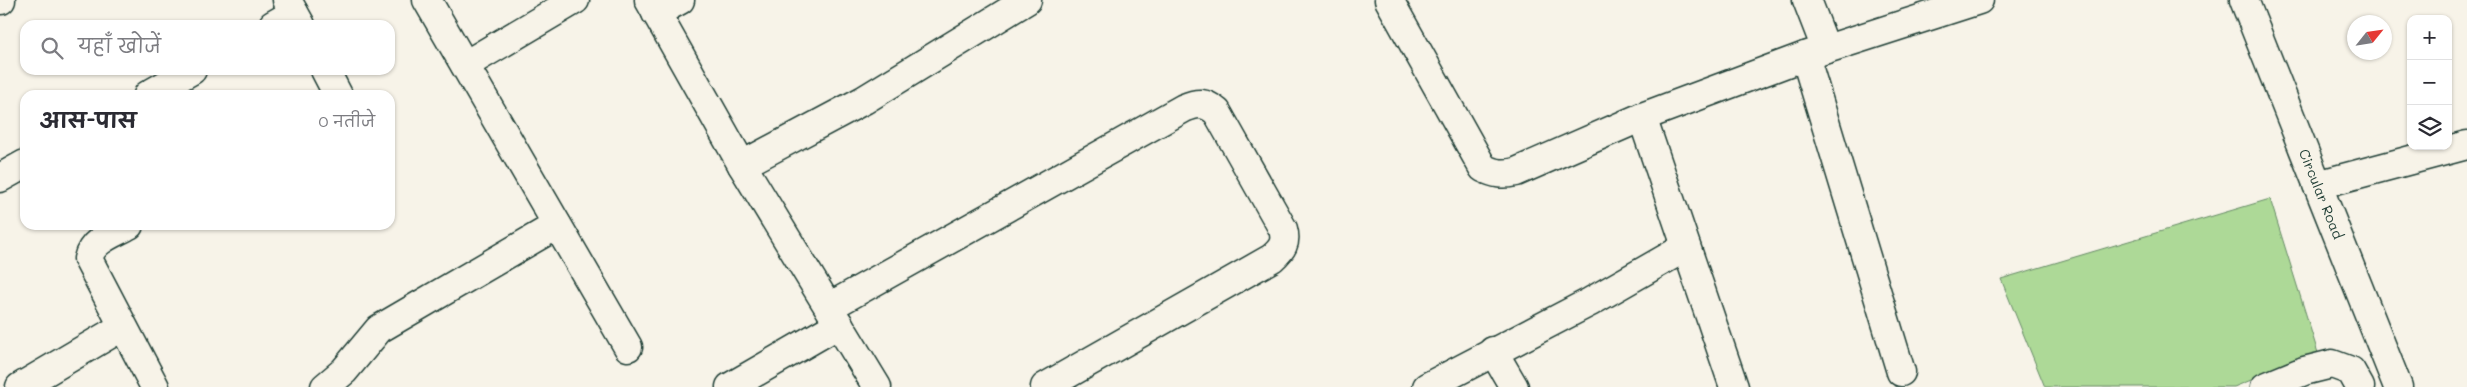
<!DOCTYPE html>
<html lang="hi">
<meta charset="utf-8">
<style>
body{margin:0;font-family:Mali,"Playpen Sans Deva",sans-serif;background:#f7f7f7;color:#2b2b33}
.controls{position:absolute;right:15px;top:15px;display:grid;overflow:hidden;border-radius:10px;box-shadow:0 1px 4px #0004}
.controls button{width:45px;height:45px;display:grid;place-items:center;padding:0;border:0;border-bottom:1px solid #e1e1e2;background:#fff;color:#2b2b33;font:25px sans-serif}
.compass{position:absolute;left:2347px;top:15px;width:45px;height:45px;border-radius:50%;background:#fff;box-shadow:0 1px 4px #0004;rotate:60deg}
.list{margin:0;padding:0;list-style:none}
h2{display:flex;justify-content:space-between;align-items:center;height:65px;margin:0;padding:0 20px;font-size:21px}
h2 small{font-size:16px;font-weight:400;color:#7c7c81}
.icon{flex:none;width:28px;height:28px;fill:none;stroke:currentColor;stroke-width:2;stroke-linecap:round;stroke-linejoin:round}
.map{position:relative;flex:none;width:2467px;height:387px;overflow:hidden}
.search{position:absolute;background:#fff;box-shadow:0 1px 4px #0004;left:20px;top:20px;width:375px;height:55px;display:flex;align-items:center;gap:12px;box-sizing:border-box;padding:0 18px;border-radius:15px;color:#7c7c81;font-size:19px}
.panel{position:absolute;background:#fff;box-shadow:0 1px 4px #0004;left:20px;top:90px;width:375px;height:140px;border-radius:15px}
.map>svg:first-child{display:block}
.green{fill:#add997;stroke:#668b66}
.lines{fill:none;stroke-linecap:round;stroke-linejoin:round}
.minor-casing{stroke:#1f3d34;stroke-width:31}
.major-casing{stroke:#1f3d34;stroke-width:31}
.minor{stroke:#f7f3e8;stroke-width:28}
.major{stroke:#f7f3e8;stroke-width:28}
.labels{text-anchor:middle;stroke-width:4;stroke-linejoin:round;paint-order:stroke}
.street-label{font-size:14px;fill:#1f3d34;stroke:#f7f3e8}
</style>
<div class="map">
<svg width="2467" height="387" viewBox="0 0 2467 387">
<rect width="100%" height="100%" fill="#f7f3e8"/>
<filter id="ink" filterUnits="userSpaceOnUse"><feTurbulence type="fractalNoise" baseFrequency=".02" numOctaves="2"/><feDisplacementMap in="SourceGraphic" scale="10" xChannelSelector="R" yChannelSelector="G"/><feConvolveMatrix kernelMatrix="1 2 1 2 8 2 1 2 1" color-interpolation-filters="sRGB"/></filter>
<g filter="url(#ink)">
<path class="green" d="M2270 199 2318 353 2234 387H2045L2001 279Z"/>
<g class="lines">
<defs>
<g id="minor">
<path d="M0 0H1"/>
<path d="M287 0 301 25"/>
<path d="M427 0 628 347"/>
<path d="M649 0 742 165 877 387"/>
<path d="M1389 0 1483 168C1495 174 1503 175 1516 172L1642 117 1805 56 1979 0"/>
<path d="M1807 0 1826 49"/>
<path d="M656 13 680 0"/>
<path d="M273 25 294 13"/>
<path d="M1805 56 1901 372"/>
<path d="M465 65 575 0"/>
<path d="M325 70 338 95"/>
<path d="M148 95 192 70"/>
<path d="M1642 117 1734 387"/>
<path d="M742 165 864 100 1027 0"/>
<path d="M0 178 25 164"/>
<path d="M2317 185 2467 145"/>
<path d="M129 225C113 234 92 240 88 259L155 387"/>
<path d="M829 307 1184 108C1198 102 1205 102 1217 112L1283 229C1287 243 1282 249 1272 258L1045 387"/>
<path d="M1493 351 1514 387"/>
<path d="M20 387 122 327"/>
<path d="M325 387 344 371 379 329 557 225"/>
<path d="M730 387 839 324"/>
<path d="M1427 387 1590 302 1686 247"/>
<path d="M2265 387 2304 371 2332 364 2351 371 2360 387"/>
</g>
<path id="major" d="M2244 0 2398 387"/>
</defs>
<use href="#minor" class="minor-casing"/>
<use href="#major" class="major-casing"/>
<use href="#minor" class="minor"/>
<use href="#major" class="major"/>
</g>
</g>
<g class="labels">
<g class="street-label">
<text transform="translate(2321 194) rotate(68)" y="5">Circular Road</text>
</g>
</g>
</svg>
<div class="controls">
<button>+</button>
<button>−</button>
<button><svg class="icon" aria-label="layers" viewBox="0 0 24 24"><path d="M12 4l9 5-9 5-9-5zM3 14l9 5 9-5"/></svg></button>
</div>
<svg class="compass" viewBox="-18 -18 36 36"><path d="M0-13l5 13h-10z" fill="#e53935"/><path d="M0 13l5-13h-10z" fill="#7c7c81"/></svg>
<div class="search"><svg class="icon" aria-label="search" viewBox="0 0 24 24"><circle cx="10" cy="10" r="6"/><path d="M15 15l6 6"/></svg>यहाँ खोजें</div>
<section class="panel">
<h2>आस-पास<small>0 नतीजे</small></h2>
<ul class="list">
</ul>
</section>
</div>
